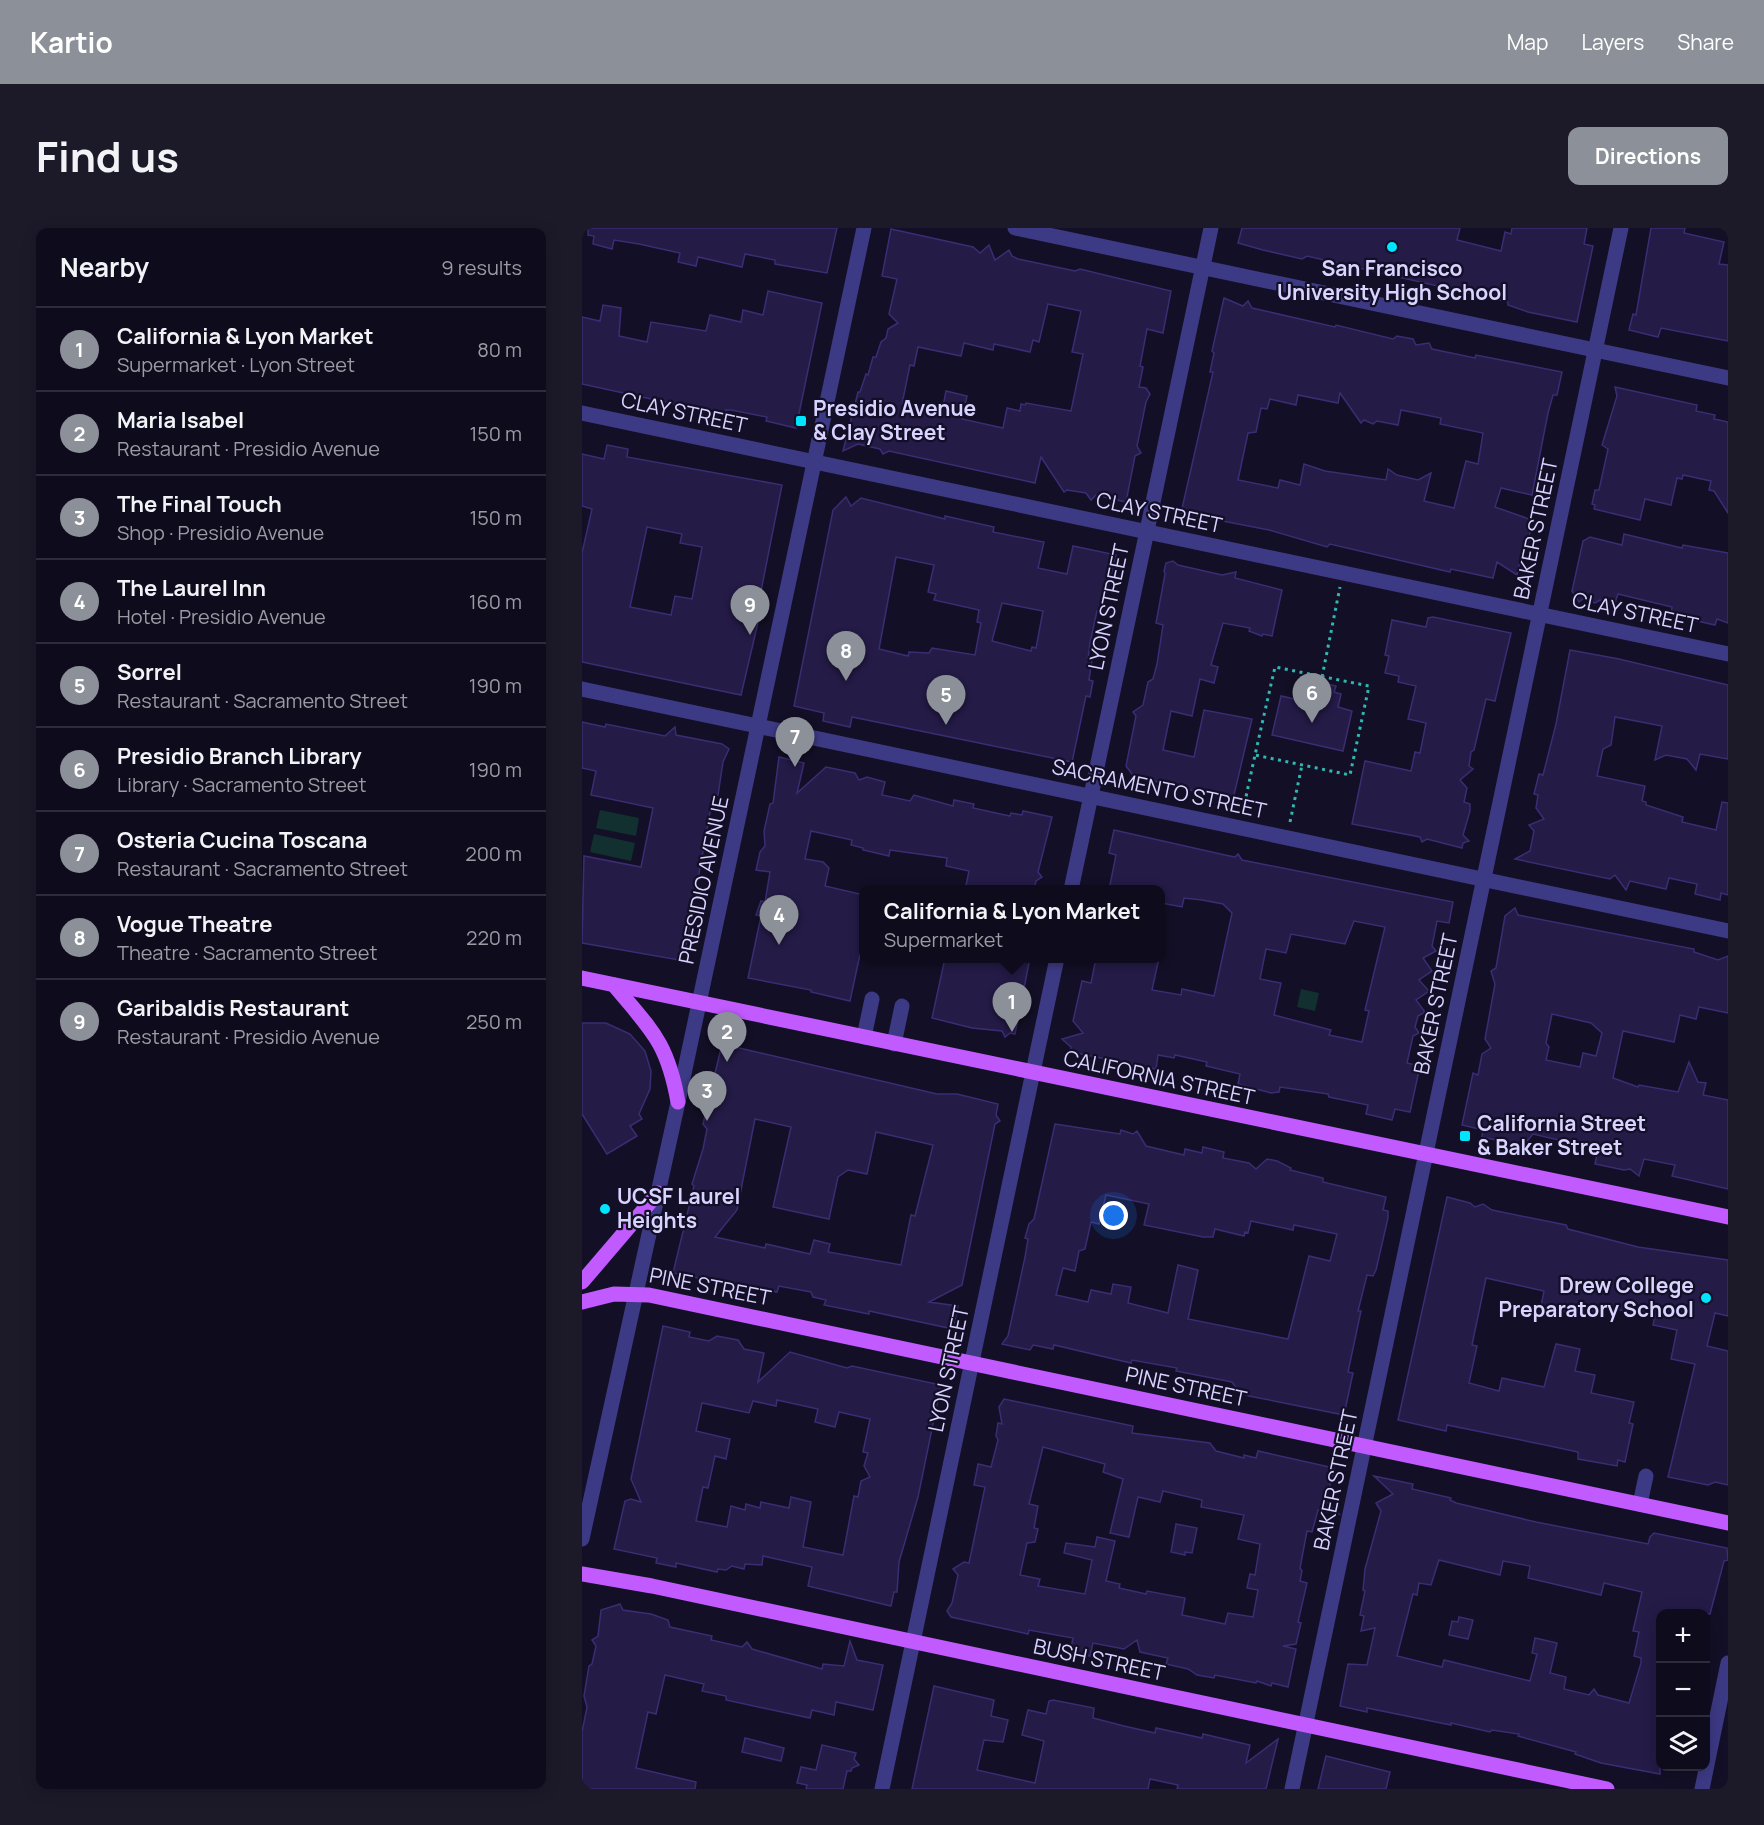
<!DOCTYPE html>
<meta charset="utf-8">
<style>
body{margin:0;font-family:Manrope,sans-serif;background:#1c1929;color:#f1f3f6}
.controls{position:absolute;right:18px;bottom:18px;display:grid;overflow:hidden;border-radius:12px;box-shadow:0 3px 15px #0003}
.controls button{width:54px;height:54px;display:grid;place-items:center;padding:0;border:0;border-bottom:2px solid #2e2b3b;background:#0e0b1c;color:#f1f3f6;font:30px sans-serif}
.you{position:absolute;left:532px;top:988px;width:21px;height:21px;margin:-15px;border:4px solid #fff;border-radius:50%;background:#1a73e8;box-shadow:0 0 0 9px #1a73e833}
.badge{display:grid;place-items:center;width:39px;height:39px;border-radius:50%;background:#8c9099;color:#fff;font-size:20px;font-weight:700}
.pin{position:absolute;translate:-50% -50px;filter:drop-shadow(0 2px 3px #0008)}
.pin::after{content:'';position:absolute;top:32px;width:21px;height:18px;background:inherit;clip-path:polygon(0 0,100% 0,50% 100%)}
.popup{position:absolute;left:277px;top:657px;width:306px;height:78px;box-sizing:border-box;display:grid;place-content:center;border-radius:12px;background:#0e0b1c;filter:drop-shadow(0 2px 4px #0005);font-size:20px;white-space:nowrap;color:#9b9ba3}
.popup b{font-size:22px;color:#f1f3f6}
.popup::after{content:'';position:absolute;left:50%;top:100%;margin-left:-12px;border:12px solid transparent;border-top-color:#0e0b1c}
.list{margin:0;padding:0;list-style:none}
h2{display:flex;justify-content:space-between;align-items:center;height:78px;margin:0;padding:0 24px;font-size:26px}
h2 small{font-size:20px;font-weight:400;color:#9b9ba3}
.list li{display:grid;grid-template-columns:39px 1fr auto;gap:18px;align-items:center;box-sizing:border-box;height:84px;padding:0 24px;border-top:2px solid #2e2b3b}
.list b{display:block;font-size:22px;white-space:nowrap}
.list p{margin:0;font-size:20px;white-space:nowrap;color:#9b9ba3}
.list em{font-size:20px;font-style:normal;color:#9b9ba3}
.icon{flex:none;width:33px;height:33px;fill:none;stroke:currentColor;stroke-width:2;stroke-linecap:round;stroke-linejoin:round}
.map{position:relative;flex:none;width:1146px;height:1561px;overflow:hidden;border-radius:12px}
header{display:flex;align-items:center;gap:36px;box-sizing:border-box;height:84px;padding:0 30px;background:#8c9099;color:#fff}
header strong{font-size:28px}
nav{display:flex;gap:33px;margin-inline-start:auto;font-size:21px}
.intro{display:flex;align-items:center;justify-content:space-between;box-sizing:border-box;height:144px;padding:0 36px}
h1{margin:0;font-size:42px}
.button{padding:15px 27px;border-radius:12px;background:#8c9099;color:#fff;font-size:21px;font-weight:700}
main{display:flex;gap:36px;padding:0 36px}
aside{flex:1;background:#0e0b1c;border-radius:12px;box-shadow:0 3px 15px #0003}
.map>svg:first-child{display:block}
.green{fill:#12302f}
.building{fill:#241b47;stroke:#3b2d73;stroke-width:1.5;fill-rule:evenodd}
.lines{fill:none;stroke-linecap:round;stroke-linejoin:round}
.path{stroke:#2fb8b0;stroke-width:3;stroke-dasharray:3 4.5;stroke-linecap:butt}
.minor{stroke:#3d3a85;stroke-width:15}
.major{stroke:#c25bff;stroke-width:15}
.poi-dot{fill:#00e5ff;stroke:#130f26;stroke-width:2}
.labels{text-anchor:middle;stroke-width:4.5;stroke-linejoin:round;paint-order:stroke}
.poi-label{font-size:21px;font-weight:bold;fill:#d9d4ff;stroke:#130f26;text-anchor:start}
.street-label{font-size:21px;fill:#d9d4ff;stroke:#130f26}
</style>
<header>
<strong>Kartio</strong>
<nav><a>Map</a><a>Layers</a><a>Share</a></nav>
</header>
<div class="intro"><h1>Find us</h1><a class="button">Directions</a></div>
<main>
<aside>
<h2>Nearby<small>9 results</small></h2>
<ul class="list">
<li><span class="badge">1</span><div><b>California &amp; Lyon Market</b><p>Supermarket · Lyon Street</p></div><em>80 m</em></li>
<li><span class="badge">2</span><div><b>Maria Isabel</b><p>Restaurant · Presidio Avenue</p></div><em>150 m</em></li>
<li><span class="badge">3</span><div><b>The Final Touch</b><p>Shop · Presidio Avenue</p></div><em>150 m</em></li>
<li><span class="badge">4</span><div><b>The Laurel Inn</b><p>Hotel · Presidio Avenue</p></div><em>160 m</em></li>
<li><span class="badge">5</span><div><b>Sorrel</b><p>Restaurant · Sacramento Street</p></div><em>190 m</em></li>
<li><span class="badge">6</span><div><b>Presidio Branch Library</b><p>Library · Sacramento Street</p></div><em>190 m</em></li>
<li><span class="badge">7</span><div><b>Osteria Cucina Toscana</b><p>Restaurant · Sacramento Street</p></div><em>200 m</em></li>
<li><span class="badge">8</span><div><b>Vogue Theatre</b><p>Theatre · Sacramento Street</p></div><em>220 m</em></li>
<li><span class="badge">9</span><div><b>Garibaldis Restaurant</b><p>Restaurant · Presidio Avenue</p></div><em>250 m</em></li>
</ul>
</aside>
<div class="map">
<svg width="1146" height="1561" viewBox="0 0 1146 1561">
<rect width="100%" height="100%" fill="#130f26"/>
<g class="green">
<path d="M18 582 57 590 54 608 14 600Z"/>
<path d="M12 606 53 615 49 633 8 624Z"/>
<path d="M719 761 737 765 733 783 715 779Z"/>
</g>
<g class="building">
<path d="M6 0H255L245 45 193 36V32L163 26 160 39 116 29 114 38 96 34 98 25 57 16 32 12 30 21 11 16 12 8 6 7Z"/>
<path d="M660 0H878L875 12 919 23 923 4 929 6 930 0H1005L1002 16 1011 18 995 94 946 84 926 77V74L742 32 725 28 720 31 681 22 656 15Z"/>
<path d="M1069 0H1103L1102 5 1142 14 1137 36 1146 37V113L1079 100 1076 109 1047 102 1051 86 1054 87Z"/>
<path d="M309 1 391 19 398 25 407 17 413 32 427 22 430 28 436 31 493 43 498 41 589 63 581 105 565 101 558 138 561 139 557 159 564 160 568 166 564 174 555 218 559 225 553 228 544 274 514 267 509 272 504 265 485 262 482 264 459 229 453 255 307 223 301 226 298 221 276 216 261 223 276 164H278L284 146 286 147 291 129H294L299 114 304 110 306 101 316 95 307 86 315 51 300 48ZM466 76 499 83 490 124 501 126 489 183 444 175 443 177 439 176 438 183 425 180 421 200 380 191 385 168 364 163 360 184 320 176 328 137 332 138 336 119 379 128 382 115 411 122 412 116 448 124 451 112 457 114Z"/>
<path d="M186 63 240 75 214 200 184 193 185 189 149 182H144L143 187 0 156V89L18 93 21 77 39 80 37 108 65 114 69 94 124 103 128 87 159 94 161 82 181 87Z"/>
<path d="M642 70 661 78 666 73 670 80 753 99 754 97 811 111 815 108 831 111 834 117 847 115 850 121 893 130 894 127 980 144 975 167H971L966 185 950 267 919 260 913 279 950 292 946 316 942 315 935 347 915 334 911 350 869 341 868 344 748 316 745 319 687 302 599 285 631 144H628L632 125 630 123ZM758 165 779 195 782 192 791 196 795 193 816 197 819 182 859 190 858 196 901 205 896 236 884 233 872 280 842 273 849 245 836 252 815 247 806 241 804 252 743 243 722 236 718 257 698 252 696 260 656 252 666 205 674 204 679 180 685 181 688 171 714 177 716 167 756 175Z"/>
<path d="M1033 159 1115 177 1114 183 1133 187 1132 191 1146 194V285L1132 263 1127 262 1129 253 1101 247 1100 251 1095 250 1089 277 1063 271 1058 292 1012 281 1013 277 1010 276 1013 262H1017L1026 221 1020 217 1035 168Z"/>
<path d="M25 217 46 221 45 229 200 257 179 363 182 367 181 373 159 467 0 434V325L10 281 0 278V226L22 231ZM65 299 100 306 98 315 120 319 110 371 93 368 89 387 48 379Z"/>
<path d="M264 269 269 278 279 270 363 291V288L412 299 411 304 462 314 456 340 485 346 491 318 534 327 520 384 515 383 508 415 506 431 510 432 507 452 511 453 508 469 504 468 490 534 270 489 268 499 241 493 242 485 212 478 251 282ZM314 329 352 337 346 364 354 366 352 372 397 382 395 394 399 395 393 427 350 420 347 425 327 424 326 428 297 421ZM420 375 461 383 454 420 450 419 449 423 410 413Z"/>
<path d="M1042 306 1100 320 1101 317 1146 325V395L1135 391 1133 397 1089 387 1090 379 1036 366 1033 375 1018 372 1013 375 1001 371 997 374 990 363 1001 313 1008 309 1040 317Z"/>
<path d="M591 333 596 337 640 347 654 344 653 350 700 362 690 408 681 406 680 408 667 403 668 400 641 395 629 437 636 439 632 455 618 451 610 488 589 483 581 522 612 529 622 482 670 491 651 571 589 558 587 555 560 552 556 554 544 538 554 488 551 484 561 477 566 454 571 451 575 436 581 397 574 395 583 346 582 343 584 335Z"/>
<path d="M851 389 929 405 913 473 904 471 892 522 889 524 887 538 891 541 878 552 885 560 882 574 888 576V583L881 607 887 613 881 615 880 620 845 611 840 614 838 609 770 596 783 533 829 543 833 524 838 525 844 495 826 491 834 458 816 454 817 448 803 445 807 428 803 427 810 392 844 399 846 390Z"/>
<path d="M988 422 1037 431 1146 457V531L1118 526 1114 542 1105 531 1084 527 1073 532 1080 498 1033 489 1029 517 1021 521 1015 548 1063 558 1060 573 1064 574V577L1101 589 1100 594 1134 602 1140 574 1146 575V667L1139 665 1138 672 1113 666 1115 656 1087 650 1084 661 1048 653 1044 662 1033 647 1028 651 933 631 948 623 952 603 947 597 962 591 954 580 956 567 952 566 957 546 961 547 974 496Z"/>
<path d="M724 451 754 458 752 464 759 466 756 479 770 483 761 523 690 507 699 468 713 471 716 457 722 459Z"/>
<path d="M0 494 23 499 24 496 83 508 93 499 94 507 140 516 147 521 141 534 136 567 131 568 103 723 97 732 0 715 2 628 59 639 71 580 9 567 14 543 0 540Z"/>
<path d="M197 529 222 535 215 565 244 539 273 545 277 552 285 549 303 554 300 567 328 573 332 567 371 578 372 572 392 576 391 580 428 588 429 585 440 587 441 583 470 589 456 644 460 649 454 653 452 662H383L387 643 364 638 365 630 308 622 307 628 281 622V620L269 617 270 612 229 603 223 631 241 634 247 640 243 658 282 667V708L268 773 229 764V762L166 750 179 688 174 687 179 673 183 674 188 644 174 642 178 624 183 618 182 603 188 576 191 575Z"/>
<path d="M532 602 643 627 653 629 656 626 660 632 871 674 867 695 855 693 850 718 854 723 841 730 850 743 837 752 847 763 834 772 843 784 836 788 833 799 837 805 831 808 825 835 838 838 828 884 813 881 810 892 784 886 786 877 747 869 746 866 698 859 697 864 689 865 656 856 658 846 624 838 625 834 593 827 592 830 576 827 574 841 489 824V819L480 811 501 805 491 793 500 753 509 755 514 730H577L570 762 599 767 600 761 632 768 650 685 641 676 620 672 602 670 600 679 579 675V662H527L534 627 527 625ZM772 693 803 699 783 782 787 783 780 814 747 807 749 802 692 787 699 755 678 751 684 721 704 725 709 706 763 716Z"/>
<path d="M933 680 936 687 1112 721V724L1136 732 1146 728V785L1117 779 1114 791 1098 787 1092 814 1041 803 1031 850 1056 859 1057 857 1096 864 1107 834 1116 854 1124 855 1121 867 1146 872V961L1090 948 1093 937 1062 931 1057 948 1048 941 1042 942 1013 936 1016 921 951 906 941 918 900 909 901 902 880 897 891 845 896 847 900 826 909 820 903 811 913 756 909 743 914 740 923 688ZM970 786 1009 795 1020 805 1014 828 1001 825 998 839 964 832 967 819 964 815Z"/>
<path d="M363 730H448L433 806 428 805 423 809 420 803 390 800 350 790Z"/>
<path d="M0 795H24L48 806 63 823 69 843 68 861 57 886 60 891 48 898 55 908 25 926 0 886Z"/>
<path d="M140 816 355 866H375L416 876 414 887 418 893 413 896 380 1057 347 1074 376 1078 371 1101 287 1083V1086L242 1077 244 1072 231 1069 229 1064 197 1058 195 1064 172 1059V1061L91 1045 112 958 110 956 121 921 125 901 121 896ZM173 891 209 899 191 979 247 991 256 949 266 942 285 946 294 904 351 917 333 988 329 987 319 1037 246 1024 248 1016 232 1012 228 1026 184 1016 183 1020 133 1009 155 982Z"/>
<path d="M473 896 538 906 539 902 551 906 555 903 564 918 602 927 603 921 620 925 621 919 642 924 641 930 667 935 674 941 685 931 695 933 709 940 708 942 741 950V954L804 969 801 982 806 983V990L794 1042 791 1048 785 1047 776 1083H779L766 1144 771 1145 762 1187 667 1168 657 1164 650 1154 594 1143 595 1140 550 1132 549 1135 472 1117 471 1121 451 1117 448 1122 420 1116 426 1108 443 1029 446 1011 443 1010 447 996 452 991ZM524 967 567 976 562 997 621 1009H631L633 1001 662 1008 663 1004 666 1005 669 993 711 1002 712 997 755 1006 748 1033 727 1028 706 1111 606 1091 616 1042 596 1037 586 1085 546 1075 549 1059 531 1056 529 1066 509 1062 506 1074 474 1067 481 1040 493 1043 497 1023 503 1021 509 994 517 996Z"/>
<path d="M865 969 888 975 893 979 901 976 910 982 984 997 986 1001 1056 1019 1146 1032V1088L1133 1085 1125 1118 1146 1123V1257L1133 1254 1126 1257 1086 1249 1113 1136 1089 1131 1095 1102 1071 1097 1073 1088 1014 1078 1011 1090 981 1083 980 1088 958 1083 962 1063 904 1050 890 1117 895 1118 887 1155 917 1163 920 1150 962 1159 974 1116 998 1121 993 1143 1013 1147 1009 1165 1052 1174 1047 1195 1051 1196 1043 1234 1036 1232 1035 1238 1013 1234 996 1231V1224L968 1218 865 1197 864 1203 816 1192Z"/>
<path d="M81 1098 108 1104 107 1109 127 1113 135 1108 156 1112 162 1121 182 1125 176 1154 208 1124 265 1140 270 1138 359 1157 336 1269 317 1334 315 1364H312L309 1378 226 1358 230 1339 181 1328 180 1337 163 1336 162 1341 150 1338 144 1342 136 1341 135 1344 94 1335V1339L74 1335 75 1330 32 1321 43 1273 49 1271 59 1274 49 1251ZM195 1172 236 1181 233 1194 253 1199 257 1184 288 1191 281 1224 286 1225 282 1238 288 1249 279 1253 276 1269 272 1268 261 1327 221 1319 229 1274 209 1269 207 1280 179 1274 178 1280 164 1276 163 1282 149 1278 145 1299 114 1293 121 1259 126 1260 133 1228 144 1231 148 1211 114 1203 120 1175 167 1185 171 1173 194 1178Z"/>
<path d="M422 1171 551 1198 550 1205 628 1215 634 1223 662 1230V1227L674 1230 676 1223 752 1240 744 1273 757 1286 736 1282 730 1304 725 1303 718 1340 720 1343 718 1353 725 1355 716 1394 719 1395 714 1416 701 1418 714 1421 706 1459 690 1455 689 1458 675 1453 674 1455 633 1447 632 1450 615 1447 606 1441 584 1436 586 1430 558 1424 555 1412 542 1421 511 1415 508 1428 488 1424 491 1410 447 1402 446 1406 369 1389 365 1383 370 1375 376 1347 371 1341 382 1334 387 1335 403 1259 392 1257 396 1236 409 1239 416 1212 414 1208 416 1195 420 1196 417 1179ZM461 1219 523 1236 521 1244 541 1251 528 1305 547 1309 556 1269 578 1274 581 1263 620 1272 619 1279 662 1287 656 1311 678 1316 673 1347 668 1346 665 1360 676 1362 671 1389 646 1385 643 1396 600 1387 603 1370 565 1363 564 1366 537 1360 538 1356 524 1353 533 1313 515 1309 513 1319 484 1315 482 1325 510 1332 503 1366 456 1358 458 1351 438 1347 445 1315 453 1314 456 1301 452 1300 456 1278 447 1276Z"/>
<path d="M792 1248 831 1256 830 1261 869 1270 868 1272 874 1275 954 1294 1066 1316 1068 1309 1072 1305 1145 1320 1146 1332 1142 1333 1128 1386H1078V1546L1019 1535 993 1526 994 1524 936 1508 937 1506 910 1502 908 1504 869 1495V1497L785 1480V1484L758 1478 766 1436 785 1437 793 1400 779 1403 782 1388 778 1387 783 1363 781 1362 783 1341 799 1283 794 1275 811 1266ZM857 1332 918 1347 921 1333 948 1338 946 1350 1019 1367 1022 1355 1060 1364 1051 1403 1057 1404 1052 1428 1059 1430V1435L1047 1475 1016 1467 1012 1461 1007 1467 982 1461 984 1449 968 1445 975 1415 953 1410 950 1425 955 1426 948 1453 862 1432 860 1439 815 1428 831 1366 835 1367 837 1355 849 1357Z"/>
<path d="M594 1296 615 1300 610 1325 603 1324V1327L589 1324Z"/>
<path d="M38 1376 41 1382 69 1386 86 1392 88 1399 130 1408 129 1412 160 1419 165 1414 170 1421 240 1441 241 1436 262 1438 268 1413 275 1432 301 1437 291 1482 254 1474 252 1487 230 1482 228 1490 144 1472V1468L120 1463 122 1456 83 1447 74 1486 66 1484 54 1540 114 1554 113 1561H0V1504L5 1479 2 1468 7 1438 10 1436 14 1418 10 1412 16 1408 19 1382Z"/>
<path d="M877 1389 891 1392 886 1411 867 1407 870 1393 876 1394Z"/>
<path d="M352 1458 412 1472 409 1488 426 1492 421 1514 402 1512 395 1542 453 1555 462 1513 440 1507 446 1482 464 1486 467 1473 471 1472 512 1480 511 1490 542 1498 573 1505 574 1500 620 1510 621 1506 668 1517 664 1535 696 1511 684 1561H595L596 1557 568 1551 566 1561H330Z"/>
<path d="M163 1510 202 1520 199 1533 160 1524Z"/>
<path d="M240 1517 274 1525 272 1531 277 1537 270 1540 269 1543H265L261 1561H224L225 1557 215 1555 219 1539 234 1542Z"/>
<path d="M744 1528 808 1544 804 1561H736Z"/>
</g>
<g class="lines">
<g class="path">
<path d="M740 449 758 359"/>
<path d="M661 583C671 535 682 487 693 439L787 458 768 547 673 527"/>
<path d="M708 594 720 537"/>
</g>
<g class="minor">
<path d="M433 0 1146 150"/>
<path d="M0 185 1146 426"/>
<path d="M0 461 1146 703"/>
<path d="M489 662 629 0"/>
<path d="M282 809 290 771"/>
<path d="M312 816 320 778"/>
<path d="M1058 1276 1064 1248"/>
<path d="M0 1311 96 874 282 0"/>
<path d="M300 1561 475 730"/>
<path d="M710 1561 1039 0"/>
<path d="M1120 1561 1146 1435"/>
</g>
<g class="major">
<path d="M0 750 1146 989"/>
<path d="M32 757C69 802 85 813 96 874"/>
<path d="M0 1054 76 965"/>
<path d="M0 1074 32 1066 67 1067 1146 1295"/>
<path d="M0 1346 70 1358 1025 1561"/>
</g>
</g>
<g class="poi-dot">
<circle cx="810" cy="19" r="6"/>
<rect x="213" y="187" width="12" height="12" rx="3"/>
<rect x="877" y="902" width="12" height="12" rx="3"/>
<circle cx="23" cy="981" r="6"/>
<circle cx="1124" cy="1070" r="6"/>
</g>
<g class="labels">
<g class="poi-label">
<text x="810" y="48" text-anchor="middle">San Francisco<tspan x="810" dy="24">University High School</tspan></text>
<text x="231" y="188">Presidio Avenue<tspan x="231" dy="24">&amp; Clay Street</tspan></text>
<text x="895" y="903">California Street<tspan x="895" dy="24">&amp; Baker Street</tspan></text>
<text x="35" y="976">UCSF Laurel<tspan x="35" dy="24">Heights</tspan></text>
<text x="1112" y="1065" text-anchor="end">Drew College<tspan x="1112" dy="24">Preparatory School</tspan></text>
</g>
<g class="street-label">
<text transform="translate(102 185) rotate(12)" y="7">CLAY STREET</text>
<text transform="translate(577 285) rotate(12)" y="7">CLAY STREET</text>
<text transform="translate(954 301) rotate(-78)" y="7">BAKER STREET</text>
<text transform="translate(527 379) rotate(-78)" y="7">LYON STREET</text>
<text transform="translate(1053 385) rotate(12)" y="7">CLAY STREET</text>
<text transform="translate(577 561) rotate(12)" y="7">SACRAMENTO STREET</text>
<text transform="translate(122 652) rotate(-78)" y="7">PRESIDIO AVENUE</text>
<text transform="translate(854 776) rotate(-78)" y="7">BAKER STREET</text>
<text transform="translate(577 850) rotate(12)" y="7">CALIFORNIA STREET</text>
<text transform="translate(128 1059) rotate(11)" y="7">PINE STREET</text>
<text transform="translate(367 1141) rotate(-78)" y="7">LYON STREET</text>
<text transform="translate(604 1159) rotate(12)" y="7">PINE STREET</text>
<text transform="translate(754 1252) rotate(-78)" y="7">BAKER STREET</text>
<text transform="translate(517 1432) rotate(12)" y="7">BUSH STREET</text>
</g>
</g>
</svg>
<div class="controls">
<button>+</button>
<button>−</button>
<button><svg class="icon" aria-label="layers" viewBox="0 0 24 24"><path d="M12 4l9 5-9 5-9-5zM3 14l9 5 9-5"/></svg></button>
</div>
<div class="you"></div>
<div class="pin badge" style="left:430px;top:804px">1</div>
<div class="popup"><b>California &amp; Lyon Market</b>Supermarket</div>
<div class="pin badge" style="left:145px;top:834px">2</div>
<div class="pin badge" style="left:125px;top:893px">3</div>
<div class="pin badge" style="left:197px;top:717px">4</div>
<div class="pin badge" style="left:364px;top:497px">5</div>
<div class="pin badge" style="left:730px;top:495px">6</div>
<div class="pin badge" style="left:213px;top:539px">7</div>
<div class="pin badge" style="left:264px;top:453px">8</div>
<div class="pin badge" style="left:168px;top:407px">9</div>
</div>
</main>
